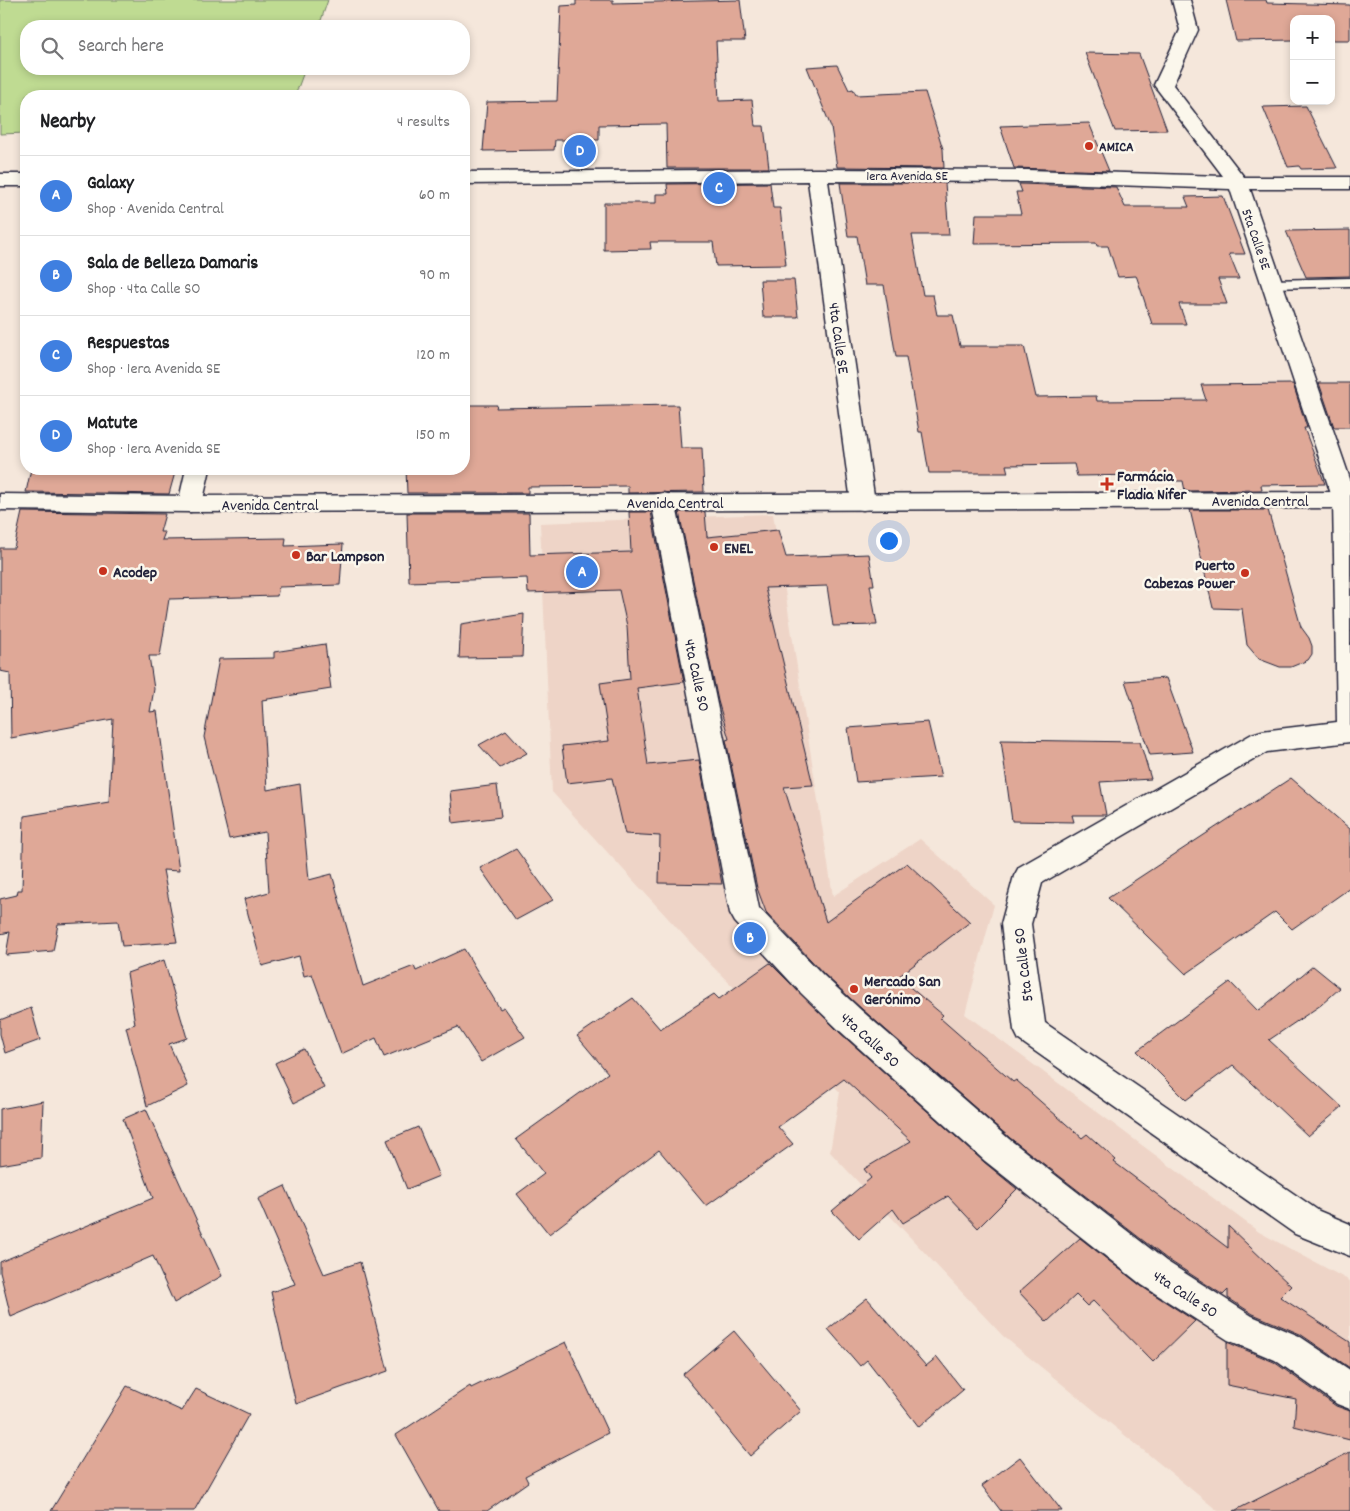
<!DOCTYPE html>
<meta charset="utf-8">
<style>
body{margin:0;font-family:Dekko,sans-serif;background:#f6f6f6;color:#202124}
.controls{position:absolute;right:15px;top:15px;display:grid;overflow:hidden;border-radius:10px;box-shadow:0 2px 8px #0003}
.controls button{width:45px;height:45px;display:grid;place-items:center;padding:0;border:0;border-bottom:1px solid #e0e0e0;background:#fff;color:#202124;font:25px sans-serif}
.you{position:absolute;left:888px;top:540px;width:18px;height:18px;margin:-12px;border:4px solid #fff;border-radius:50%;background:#1a73e8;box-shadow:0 0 0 8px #1a73e833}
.badge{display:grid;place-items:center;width:32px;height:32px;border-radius:50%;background:#c8321e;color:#fff;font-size:16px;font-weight:700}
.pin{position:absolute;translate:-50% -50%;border:2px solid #fff;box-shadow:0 1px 5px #0006}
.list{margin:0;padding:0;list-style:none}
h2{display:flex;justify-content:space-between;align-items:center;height:65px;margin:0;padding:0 20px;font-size:21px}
h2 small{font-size:16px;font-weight:400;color:#757577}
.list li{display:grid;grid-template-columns:32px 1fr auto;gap:15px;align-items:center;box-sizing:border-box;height:80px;padding:0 20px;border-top:1px solid #e0e0e0}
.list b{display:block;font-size:19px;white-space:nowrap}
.list p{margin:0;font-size:16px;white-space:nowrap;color:#757577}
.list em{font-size:16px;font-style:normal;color:#757577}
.icon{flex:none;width:28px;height:28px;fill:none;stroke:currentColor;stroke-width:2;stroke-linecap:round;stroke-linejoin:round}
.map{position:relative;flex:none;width:1350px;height:1511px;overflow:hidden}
.search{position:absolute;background:#fff;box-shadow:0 2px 8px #0003;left:20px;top:20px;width:450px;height:55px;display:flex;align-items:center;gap:12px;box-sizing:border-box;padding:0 18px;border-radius:20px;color:#757577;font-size:19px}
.panel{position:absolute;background:#fff;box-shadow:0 2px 8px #0003;left:20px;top:90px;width:450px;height:385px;border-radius:20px}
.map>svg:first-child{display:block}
.built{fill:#eed4c7}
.green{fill:#bfdb92;stroke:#707e66}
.building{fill:#dfa897;stroke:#22223b}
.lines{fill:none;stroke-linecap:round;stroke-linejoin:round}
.lane-casing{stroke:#22223b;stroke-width:3}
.street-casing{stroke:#22223b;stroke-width:3}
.secondary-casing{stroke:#22223b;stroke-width:3}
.lane{fill:#fbf7ec;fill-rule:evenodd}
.street{fill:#fbf7ec;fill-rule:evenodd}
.secondary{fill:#fbf7ec;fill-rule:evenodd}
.poi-dot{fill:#c8321e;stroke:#fbf7ec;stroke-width:2}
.labels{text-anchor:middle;stroke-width:5;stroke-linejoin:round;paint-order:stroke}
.far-poi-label{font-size:14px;font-weight:bold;fill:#22223b;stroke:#fbf7ec;text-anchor:start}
.far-street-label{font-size:14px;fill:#22223b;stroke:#fbf7ec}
.street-label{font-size:16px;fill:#22223b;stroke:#fbf7ec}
.poi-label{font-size:16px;font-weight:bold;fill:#22223b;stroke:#fbf7ec;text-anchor:start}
</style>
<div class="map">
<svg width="1350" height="1511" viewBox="0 0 1350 1511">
<rect width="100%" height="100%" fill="#f5e7db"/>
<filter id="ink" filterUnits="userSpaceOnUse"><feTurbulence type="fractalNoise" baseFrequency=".02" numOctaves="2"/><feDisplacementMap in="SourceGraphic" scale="10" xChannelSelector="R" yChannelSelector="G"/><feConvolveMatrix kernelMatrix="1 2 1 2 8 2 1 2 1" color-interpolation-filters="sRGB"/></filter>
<g filter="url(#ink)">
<path class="built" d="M773 514 833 896 920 839 994 905 965 1014 1259 1232 1350 1281V1511H1218L1003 1336 830 1152 840 1092 711 965 552 792 540 523Z"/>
<path class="green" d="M0 0H328L319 26H26V69H305L295 96H26V133L0 134Z"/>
<g class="building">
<path d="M576 0H613V3L740 0 745 41H716L719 101 752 100 755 126H764L769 168H667L666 124 599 125V140H555L554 150 483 151 487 102 557 101 561 6 576 5Z"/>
<path d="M1226 0H1266L1267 3 1350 5V40H1331V19H1294V40L1236 41Z"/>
<path d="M1085 53 1139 54 1167 130 1115 131Z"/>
<path d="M837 65 849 90 853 89 856 95 925 92 943 149 944 168 837 167 831 127 807 67Z"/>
<path d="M1306 106 1337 168 1301 169 1299 166 1288 167 1263 107Z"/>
<path d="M1089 123 1109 171 1014 168 1000 126Z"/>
<path d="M770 183 773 208H780L786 265 716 266 713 242H650L651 249 604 250V203H656V194H668L667 184Z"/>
<path d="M840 183H945L949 235H912L923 295H933L937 315H953L960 346H1024L1036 397 1096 396 1097 401 1206 400 1201 385 1293 384 1307 428H1304L1325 484 1261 485 1262 490 1185 491 1183 481H1146L1145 475 1077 476 1074 464 1006 465 1008 473H929L922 432H919L906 357H896L884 285H865L857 236H848Z"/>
<path d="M1019 184 1116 187 1125 207H1189L1185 197 1223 196 1245 254H1229L1239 279H1218L1227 304H1179L1186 324H1152L1137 278 1136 276 1118 277 1108 246H1097L1096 243 974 244 976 214H1021L1016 192H1022Z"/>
<path d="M1350 230V276L1306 277 1286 231Z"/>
<path d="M760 280H794L798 317H763Z"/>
<path d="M1319 383H1350V427H1334Z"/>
<path d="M464 405H497L496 408 678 405 681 448H702L704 492 628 493V486L528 487V493H407L406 469H464Z"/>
<path d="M31 469H176L169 494 26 492Z"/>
<path d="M1190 510H1268L1301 627 1309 638 1312 646V654L1308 660 1291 667H1280L1259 659 1247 645 1242 609 1213 608Z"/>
<path d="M22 512 165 514 160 532H165L162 540 286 538 285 546 343 544 340 585 279 587 277 596 169 599 160 656H149L154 689 150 712 157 711 179 871 163 870 177 942 122 946 118 921 58 924 53 951 6 955 10 932 0 934V899L17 895 18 890H22L24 816 109 802 113 719 11 738 10 673 0 671V548H14Z"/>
<path d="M629 512H651L684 682 637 688 648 765 699 760 722 884 659 883 660 836 625 834 612 778 567 783 562 746 609 741 600 683 630 679 627 626 619 590 528 593 527 578 409 582 407 513H529L530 555 631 552Z"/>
<path d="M679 512H705L707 537 778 530 786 557 869 554 874 585H870L877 625 833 626 827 586 765 588 813 785 784 787 826 922 907 863 970 922 898 977 943 1015 940 1018 1013 1082 1016 1080 1082 1138 1087 1134 1116 1160 1114 1162 1228 1248V1226L1291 1286 1280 1297 1350 1342V1368L1300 1334 1253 1314 1228 1298V1290L1223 1295 1167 1259 1010 1138 863 1010 824 974 766 912 757 888 726 740 729 739 718 701Z"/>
<path d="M524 614 522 657 459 658 461 624Z"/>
<path d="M325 644 331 689 262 700 267 790 300 784 309 880 332 874 363 986 414 966 416 971 464 949 500 1009 504 1007 525 1037 481 1062 458 1027 384 1057 376 1038 341 1054 312 974 304 976 299 956 262 966 244 899 269 892 265 832 229 839 204 737 219 659 274 658V652Z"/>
<path d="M1166 678 1193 752 1150 755 1125 681Z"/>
<path d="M928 722 941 777 856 782 848 728Z"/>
<path d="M506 730 527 753 500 768 479 745Z"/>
<path d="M1001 740 1140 742 1151 779 1100 782 1106 815H1072L1074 822 1012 821Z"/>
<path d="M1291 778 1350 829V888L1292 929 1275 912 1186 974 1108 898Z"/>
<path d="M497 785 501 817 453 823 450 791Z"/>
<path d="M516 849 553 900 516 920 480 868Z"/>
<path d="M164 960 187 1038 169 1044 188 1086 147 1106 126 1027 135 1024 127 973Z"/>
<path d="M770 963 839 1032 984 1162 1017 1189 978 1228 948 1196 903 1223 893 1209 859 1239 832 1211 871 1178 864 1169 911 1141 844 1079 778 1127 793 1144 706 1206 659 1150 549 1234 517 1194 544 1174 516 1139 608 1073 577 1036 633 998 660 1029 714 994 719 999Z"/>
<path d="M1313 966 1340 988 1321 1005 1269 1040 1342 1107 1308 1136 1233 1065 1186 1100 1137 1051 1230 982 1258 1011Z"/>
<path d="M31 1008 40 1040 5 1053 0 1034V1020Z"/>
<path d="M304 1049 324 1088 294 1103 275 1063Z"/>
<path d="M43 1101 41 1158 0 1165V1109Z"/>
<path d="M146 1109 222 1276 174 1303 153 1256 11 1317 0 1272V1262L153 1198 123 1119Z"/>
<path d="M418 1127 439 1176 407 1189 387 1140Z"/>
<path d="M285 1186 324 1274 360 1262 388 1371 296 1404 271 1292 295 1284 258 1199Z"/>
<path d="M1080 1238 1141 1286 1195 1321 1153 1362 1093 1301 1087 1306 1076 1295 1047 1322 1019 1292Z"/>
<path d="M867 1298 926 1366 937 1357 963 1390 919 1427 867 1360 860 1366 828 1329Z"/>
<path d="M734 1331 801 1411 750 1456 683 1374Z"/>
<path d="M566 1342 608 1433 525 1476 528 1482 487 1511H439L396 1435 470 1386 471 1388Z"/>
<path d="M1227 1342 1274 1362 1336 1406 1350 1411V1440L1294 1426 1296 1399 1227 1385Z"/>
<path d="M127 1386 182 1411 196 1389 249 1414 194 1511H51Z"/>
<path d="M1350 1452V1511H1234Z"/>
<path d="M1020 1457 1062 1511H1001L982 1486Z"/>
</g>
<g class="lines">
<defs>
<path id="lane" d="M1350 278V286L1272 288 1265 284 1272 280Z"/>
<g id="street">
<path d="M1172 0H1190L1198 30 1173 85 1244 177H1350V189H1250L1350 479V742L1267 752 1042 883 1031 924 1045 1023 1319 1211 1350 1224V1256L1295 1234 1019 1040 1014 1030 1001 924 1014 876 1019 867 1252 734 1262 731 1337 722 1333 500 1230 189 1027 182 828 181 875 502 872 508 863 510 854 508 851 502 808 181 464 184V172L817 169 1027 170 1223 176 1154 85 1180 30Z"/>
<rect x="0" y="174" width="26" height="12"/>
<path d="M186 469H210L202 504 199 510 190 512 181 510 178 504Z"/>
<path d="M663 493 672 495 675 501 759 908 823 975 862 1011 1009 1139 1166 1261 1252 1316 1299 1336 1350 1370V1409L1337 1404 1275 1360 1228 1340 1142 1285 985 1161 840 1031 801 993 735 922 730 913 651 501 654 495Z"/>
</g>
<path id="secondary" d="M1350 492V508L190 512 0 510V494L190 496Z"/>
</defs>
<use href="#lane" class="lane-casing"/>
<use href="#street" class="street-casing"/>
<use href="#secondary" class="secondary-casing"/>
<use href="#lane" class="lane"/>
<use href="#street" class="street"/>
<use href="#secondary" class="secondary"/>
</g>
</g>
<g class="poi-dot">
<circle cx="1089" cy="146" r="5"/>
<path d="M1104.5 476.5h5v5h5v5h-5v5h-5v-5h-5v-5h5z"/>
<circle cx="714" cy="547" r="5"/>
<circle cx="296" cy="555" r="5"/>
<circle cx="103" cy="571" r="5"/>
<circle cx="1245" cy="573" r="5"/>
<circle cx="854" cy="989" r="5"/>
</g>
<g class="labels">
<g class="far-poi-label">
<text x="1099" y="151">AMICA</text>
</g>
<g class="far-street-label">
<text x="907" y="180">1era Avenida SE</text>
<text transform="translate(1257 239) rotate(71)" y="5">5ta Calle SE</text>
</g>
<g class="street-label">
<text transform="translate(840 338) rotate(82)" y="6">4ta Calle SE</text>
<text x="1260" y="506">Avenida Central</text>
<text x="675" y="508">Avenida Central</text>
<text x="270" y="510">Avenida Central</text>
<text transform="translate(698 675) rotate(78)" y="6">4ta Calle SO</text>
<text transform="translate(1022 965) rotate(-97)" y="6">5ta Calle SO</text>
<text transform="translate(871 1039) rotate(42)" y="6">4ta Calle SO</text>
<text transform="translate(1186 1293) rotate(33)" y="6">4ta Calle SO</text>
</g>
<g class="poi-label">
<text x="1117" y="481">Farmácia<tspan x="1117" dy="18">Fladia Nifer</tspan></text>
<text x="724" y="553">ENEL</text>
<text x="306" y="561">Bar Lampson</text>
<text x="1235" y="570" text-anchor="end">Puerto<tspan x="1235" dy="18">Cabezas Power</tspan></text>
<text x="113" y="577">Acodep</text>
<text x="864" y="986">Mercado San<tspan x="864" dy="18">Gerónimo</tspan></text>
</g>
</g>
</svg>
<div class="controls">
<button>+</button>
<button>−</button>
</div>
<div class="you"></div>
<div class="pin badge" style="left:582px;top:572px;background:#3f7fe0">A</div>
<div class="pin badge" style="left:750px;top:938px;background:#3f7fe0">B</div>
<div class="pin badge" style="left:719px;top:188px;background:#3f7fe0">C</div>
<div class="pin badge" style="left:580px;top:151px;background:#3f7fe0">D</div>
<div class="search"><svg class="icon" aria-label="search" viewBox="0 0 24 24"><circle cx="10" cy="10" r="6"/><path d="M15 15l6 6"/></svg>Search here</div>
<section class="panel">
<h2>Nearby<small>4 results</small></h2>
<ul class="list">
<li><span class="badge" style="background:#3f7fe0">A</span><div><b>Galaxy</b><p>Shop · Avenida Central</p></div><em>60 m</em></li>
<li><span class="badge" style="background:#3f7fe0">B</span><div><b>Sala de Belleza Damaris</b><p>Shop · 4ta Calle SO</p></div><em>90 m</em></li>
<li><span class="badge" style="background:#3f7fe0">C</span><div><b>Respuestas</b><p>Shop · 1era Avenida SE</p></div><em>120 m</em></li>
<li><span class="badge" style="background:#3f7fe0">D</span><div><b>Matute</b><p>Shop · 1era Avenida SE</p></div><em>150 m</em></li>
</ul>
</section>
</div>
